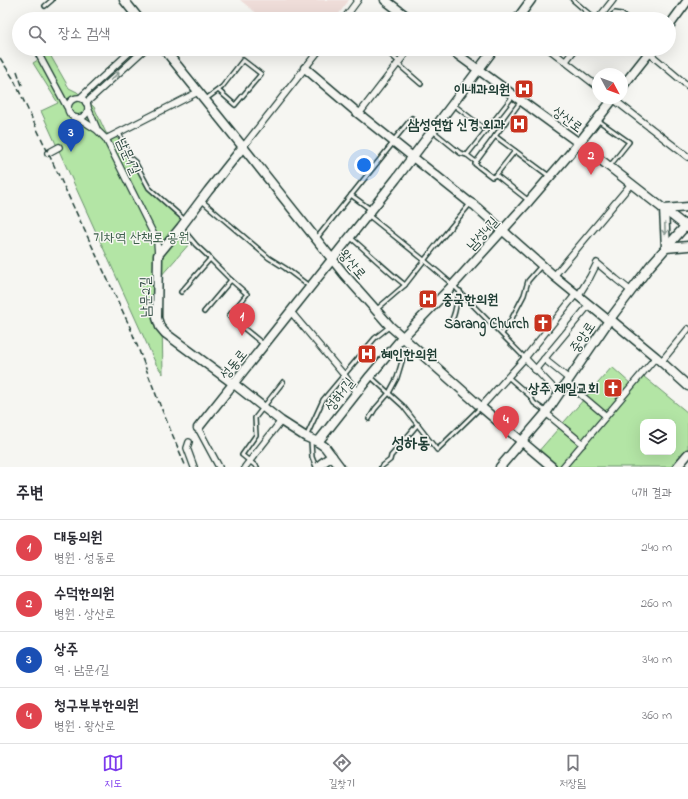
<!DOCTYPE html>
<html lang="ko">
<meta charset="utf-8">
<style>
body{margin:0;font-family:"Indie Flower","Poor Story",sans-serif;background:#f2f2f3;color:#2b2b33}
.controls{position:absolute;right:12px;bottom:12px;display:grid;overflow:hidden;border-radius:8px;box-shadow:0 4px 16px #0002}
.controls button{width:36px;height:36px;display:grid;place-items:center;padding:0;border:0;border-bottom:1px solid #e1e1e2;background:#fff;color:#2b2b33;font:20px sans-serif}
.compass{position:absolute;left:592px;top:68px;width:36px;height:36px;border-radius:50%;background:#fff;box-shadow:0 4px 16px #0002;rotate:131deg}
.you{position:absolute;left:364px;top:165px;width:14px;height:14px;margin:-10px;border:3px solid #fff;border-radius:50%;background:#1a73e8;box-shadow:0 0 0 6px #1a73e833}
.badge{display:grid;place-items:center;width:26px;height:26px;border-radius:50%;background:#7c3aed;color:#fff;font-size:13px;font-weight:700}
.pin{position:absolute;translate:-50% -33px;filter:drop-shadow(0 1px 2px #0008)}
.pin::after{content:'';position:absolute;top:21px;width:14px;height:12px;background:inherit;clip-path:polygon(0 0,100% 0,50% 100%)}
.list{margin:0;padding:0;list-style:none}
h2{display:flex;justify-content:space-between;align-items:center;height:52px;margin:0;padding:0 16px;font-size:17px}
h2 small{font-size:13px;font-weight:400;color:#7c7c81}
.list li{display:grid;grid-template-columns:26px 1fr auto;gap:12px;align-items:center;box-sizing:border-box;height:56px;padding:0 16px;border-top:1px solid #e1e1e2}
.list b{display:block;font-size:15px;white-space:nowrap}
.list p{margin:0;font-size:13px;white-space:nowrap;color:#7c7c81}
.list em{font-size:13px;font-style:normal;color:#7c7c81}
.icon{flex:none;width:22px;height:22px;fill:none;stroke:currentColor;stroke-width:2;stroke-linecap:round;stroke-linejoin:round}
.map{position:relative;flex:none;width:688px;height:467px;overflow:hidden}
.search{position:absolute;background:#fff;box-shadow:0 4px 16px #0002;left:12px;right:12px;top:12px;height:44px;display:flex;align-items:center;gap:10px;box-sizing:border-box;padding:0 14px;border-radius:22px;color:#7c7c81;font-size:15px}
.sheet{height:276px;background:#fff}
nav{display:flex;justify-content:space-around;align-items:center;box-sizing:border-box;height:56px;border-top:1px solid #e1e1e2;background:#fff;font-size:11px;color:#7c7c81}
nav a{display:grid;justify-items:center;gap:2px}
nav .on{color:#7c3aed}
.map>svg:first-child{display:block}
.built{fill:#efddd9}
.green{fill:#b3e5a5;stroke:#69916c;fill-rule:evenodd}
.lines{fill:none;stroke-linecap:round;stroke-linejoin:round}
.lane-casing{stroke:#1f3d34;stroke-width:6}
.street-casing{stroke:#1f3d34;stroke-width:8}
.secondary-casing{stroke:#1f3d34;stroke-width:11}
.lane{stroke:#f6f6f2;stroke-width:3}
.street{stroke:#f6f6f2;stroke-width:5.5}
.secondary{stroke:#f6f6f2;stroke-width:8}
.rail{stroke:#1f3d34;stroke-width:1.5;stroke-dasharray:6 3;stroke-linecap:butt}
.oneway{stroke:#8a9a93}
.labels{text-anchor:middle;stroke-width:3;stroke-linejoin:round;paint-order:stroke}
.poi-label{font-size:14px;font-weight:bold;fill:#1f3d34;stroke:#f6f6f2;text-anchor:end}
.street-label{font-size:14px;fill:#1f3d34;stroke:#f6f6f2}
.park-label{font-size:14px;fill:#3d5f4b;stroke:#f6f6f2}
.quarter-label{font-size:16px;font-weight:bold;fill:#1f3d34;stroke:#f6f6f2}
</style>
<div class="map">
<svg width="688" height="467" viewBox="0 0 688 467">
<rect width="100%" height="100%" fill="#f6f6f2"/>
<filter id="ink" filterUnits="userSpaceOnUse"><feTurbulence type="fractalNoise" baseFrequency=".025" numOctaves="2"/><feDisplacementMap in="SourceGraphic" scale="8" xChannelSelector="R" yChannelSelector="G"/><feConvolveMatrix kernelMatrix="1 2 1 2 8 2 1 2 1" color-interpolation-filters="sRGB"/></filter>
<g filter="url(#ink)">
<path class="built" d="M240 0H349L335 19H264Z"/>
<g class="green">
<path d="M49 53 69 88 77 92 94 107 106 133 121 140 150 192 184 221 191 242 160 277 162 321 163 374 156 364 41 111 58 103 33 63Z"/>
<path d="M612 367 632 385 562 467H554L537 453Z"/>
<path d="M643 376 688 413V450L673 467H567ZM643 422H673V452H643Z"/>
</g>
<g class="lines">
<defs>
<g id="lane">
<path d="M573 0 595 19"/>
<path d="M45 6 52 0"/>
<path d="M607 19 615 13 621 14 628 19"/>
<path d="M384 49 399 62"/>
<path d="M398 64 421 84"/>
<path d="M513 96 467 155 476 162 521 101"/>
<path d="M206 99 222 87 243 60 261 74 235 105 218 90"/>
<path d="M454 105 486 130"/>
<path d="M599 121 629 142 609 167"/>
<path d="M433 131 460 153 467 155"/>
<path d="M119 132 129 157 135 162 149 188 185 220"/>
<path d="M495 136 549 176"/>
<path d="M393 141 412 118"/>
<path d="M476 162 475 164 492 177 496 175 529 201"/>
<path d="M496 175 515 151"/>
<path d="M351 195 370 209"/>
<path d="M202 201 269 258 285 268 309 286"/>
<path d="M368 215 424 260 453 285 525 358"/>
<path d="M181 227 196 245 209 257 210 259 231 280 247 294 229 316 263 344"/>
<path d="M351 238C369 253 386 270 405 285"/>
<path d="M316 239 393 143"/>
<path d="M181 292 210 259"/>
<path d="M377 309 405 285 437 244 470 204"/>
<path d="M204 312 231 280"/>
<path d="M449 324C455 317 455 310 457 301 457 298 459 295 460 291"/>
<path d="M502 334 512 318 524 295 528 281 541 266"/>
<path d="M371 377 403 406 437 450 481 407"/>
<path d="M508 377 530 396 534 403 547 412"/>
<path d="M369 419 375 409 389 393 397 378 403 358 411 346"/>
<path d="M307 435 323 400 375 338 389 327"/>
<path d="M311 441 312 457 316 467"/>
<path d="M257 467 242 455 256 435 255 418 283 382"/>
<path d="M381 467 390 460 391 456 418 424"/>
</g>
<g id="street">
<path d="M344 19 358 0"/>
<path d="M598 19 613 0"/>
<path d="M549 49 598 87"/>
<path d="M649 53 688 86"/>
<path d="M39 55 67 107"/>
<path d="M565 62 575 49"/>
<circle cx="78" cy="108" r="10"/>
<path d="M80 98 133 49"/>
<path d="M612 98 688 157"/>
<path d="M86 103 145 49"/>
<path d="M88 108 97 129"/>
<path d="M359 114 409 49"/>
<path d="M80 119 97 130 106 139"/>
<path d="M243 147 320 49"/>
<path d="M48 153 59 147"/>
<path d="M158 255 157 241 106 139 198 92"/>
<path d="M554 276 631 184"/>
<path d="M578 296 590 277 597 263 616 279 631 291"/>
<path d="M291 312 344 375 357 392"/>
<path d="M525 358 559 394"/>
<path d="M544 359 569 379"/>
<path d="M661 362 688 329"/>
<path d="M535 370 589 305"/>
<path d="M567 383 606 416"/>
<path d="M481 407 525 358 576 294"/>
<path d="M546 413 583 444"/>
<path d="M198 428 219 467"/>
<path d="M189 442 187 448 194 467"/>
<path d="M245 467 281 421"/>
<path d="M563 467 656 357"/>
</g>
<g id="secondary">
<path d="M124 0 139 19"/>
<path d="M385 0 410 19"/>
<path d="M517 19 531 0"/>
<path d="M669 26 688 0"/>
<path d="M164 49 243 147 344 274 390 326 481 407 552 467"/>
<path d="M450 49 579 143 688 228"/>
<path d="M305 68 359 114 469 202 474 205 554 276 609 321"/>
<path d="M622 87 652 49"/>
<path d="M243 147 208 191 181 227 158 255 157 318 160 327 165 333 234 384 281 421 306 437 318 442 325 447 340 467"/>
<path d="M688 207 664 209 666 248 688 246"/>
<path d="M610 319 656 357 688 386"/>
<path d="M198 428 396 179 494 49"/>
<path d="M318 442 370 376 402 338 453 285 529 201 579 143 614 98"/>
<path d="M319 467 321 464 332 456"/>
<path d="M500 467 546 413 610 319 650 266 688 223"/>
<path d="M677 467 688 454"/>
</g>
</defs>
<use href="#lane" class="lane-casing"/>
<use href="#street" class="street-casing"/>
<use href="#secondary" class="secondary-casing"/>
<use href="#lane" class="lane"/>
<use href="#street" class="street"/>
<use href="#secondary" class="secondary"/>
<g class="rail">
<path d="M0 58 13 78 130 327 160 405 186 467"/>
<path d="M17 71 23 88"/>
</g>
</g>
<defs><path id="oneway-shaft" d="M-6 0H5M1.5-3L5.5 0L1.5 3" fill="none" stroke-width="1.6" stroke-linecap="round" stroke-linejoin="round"/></defs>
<g class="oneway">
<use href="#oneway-shaft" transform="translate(115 76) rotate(-43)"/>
<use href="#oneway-shaft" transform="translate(665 229) rotate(88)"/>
</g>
</g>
<defs>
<symbol id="hospital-square" viewBox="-11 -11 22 22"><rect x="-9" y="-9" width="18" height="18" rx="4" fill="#c8321e" stroke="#f6f6f2"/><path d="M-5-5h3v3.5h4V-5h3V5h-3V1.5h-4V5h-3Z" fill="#fff"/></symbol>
<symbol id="church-square" viewBox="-11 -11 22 22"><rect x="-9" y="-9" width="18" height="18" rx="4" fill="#c8321e" stroke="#f6f6f2"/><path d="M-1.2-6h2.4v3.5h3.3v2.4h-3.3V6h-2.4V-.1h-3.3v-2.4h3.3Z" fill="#fff"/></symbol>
</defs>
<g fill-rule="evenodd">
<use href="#hospital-square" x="513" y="78" width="22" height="22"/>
<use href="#hospital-square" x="508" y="113" width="22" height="22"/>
<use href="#hospital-square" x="417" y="288" width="22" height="22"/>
<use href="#church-square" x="532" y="312" width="22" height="22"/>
<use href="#hospital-square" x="356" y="343" width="22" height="22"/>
<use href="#church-square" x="602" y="377" width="22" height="22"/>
</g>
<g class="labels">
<g class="poi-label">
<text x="510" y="94">이내과의원</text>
<text x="505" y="129">삼성연합 신경 외과</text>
<text x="442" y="304" text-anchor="start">중국한의원</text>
<text x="529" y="328">Sarang Church</text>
<text x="381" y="359" text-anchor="start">혜인한의원</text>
<text x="599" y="393">상주 제일교회</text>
</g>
<g class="street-label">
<text transform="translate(568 119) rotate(36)" y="5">상산로</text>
<text transform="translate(129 156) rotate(66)" y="5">남문1길</text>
<text transform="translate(482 233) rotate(-48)" y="5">남성4길</text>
<text transform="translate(353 264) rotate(50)" y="5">왕산로</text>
<text transform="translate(145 297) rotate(-91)" y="5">남문2길</text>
<text transform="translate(582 337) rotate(-56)" y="5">중앙로</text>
<text transform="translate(233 364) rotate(-51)" y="5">성동로</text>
<text transform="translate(339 394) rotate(-52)" y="5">성하1길</text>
</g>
<g class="park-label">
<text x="141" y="242">기차역 산책로 공원</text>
</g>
<g class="quarter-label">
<text x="411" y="448">성하동</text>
</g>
</g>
</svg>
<div class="controls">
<button><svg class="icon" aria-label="layers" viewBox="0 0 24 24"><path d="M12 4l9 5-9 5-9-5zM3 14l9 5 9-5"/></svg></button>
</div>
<svg class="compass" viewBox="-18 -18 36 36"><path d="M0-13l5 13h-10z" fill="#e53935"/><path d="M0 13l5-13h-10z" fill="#7c7c81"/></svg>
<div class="you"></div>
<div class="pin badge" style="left:242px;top:336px;background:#e0444e">1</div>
<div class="pin badge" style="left:591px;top:175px;background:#e0444e">2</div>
<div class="pin badge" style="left:71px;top:152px;background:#1a4fb4">3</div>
<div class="pin badge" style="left:506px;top:439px;background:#e0444e">4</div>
<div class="search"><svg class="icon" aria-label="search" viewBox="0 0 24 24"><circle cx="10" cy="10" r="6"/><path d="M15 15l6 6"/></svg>장소 검색</div>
</div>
<section class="sheet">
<h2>주변<small>4개 결과</small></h2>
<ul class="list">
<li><span class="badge" style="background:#e0444e">1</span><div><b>대동의원</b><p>병원 · 성동로</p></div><em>240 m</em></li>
<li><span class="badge" style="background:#e0444e">2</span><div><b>수덕한의원</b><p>병원 · 상산로</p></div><em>260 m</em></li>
<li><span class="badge" style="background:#1a4fb4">3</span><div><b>상주</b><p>역 · 남문1길</p></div><em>340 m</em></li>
<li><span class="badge" style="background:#e0444e">4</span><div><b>청구부부한의원</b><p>병원 · 왕산로</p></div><em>360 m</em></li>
</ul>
</section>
<nav>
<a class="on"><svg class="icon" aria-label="map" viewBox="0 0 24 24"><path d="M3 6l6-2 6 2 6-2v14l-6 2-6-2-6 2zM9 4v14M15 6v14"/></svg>지도</a>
<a><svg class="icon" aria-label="directions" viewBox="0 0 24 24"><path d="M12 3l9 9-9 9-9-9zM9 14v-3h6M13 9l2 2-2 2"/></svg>길찾기</a>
<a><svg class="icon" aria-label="saved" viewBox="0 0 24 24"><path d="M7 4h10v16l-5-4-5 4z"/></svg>저장됨</a>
</nav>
